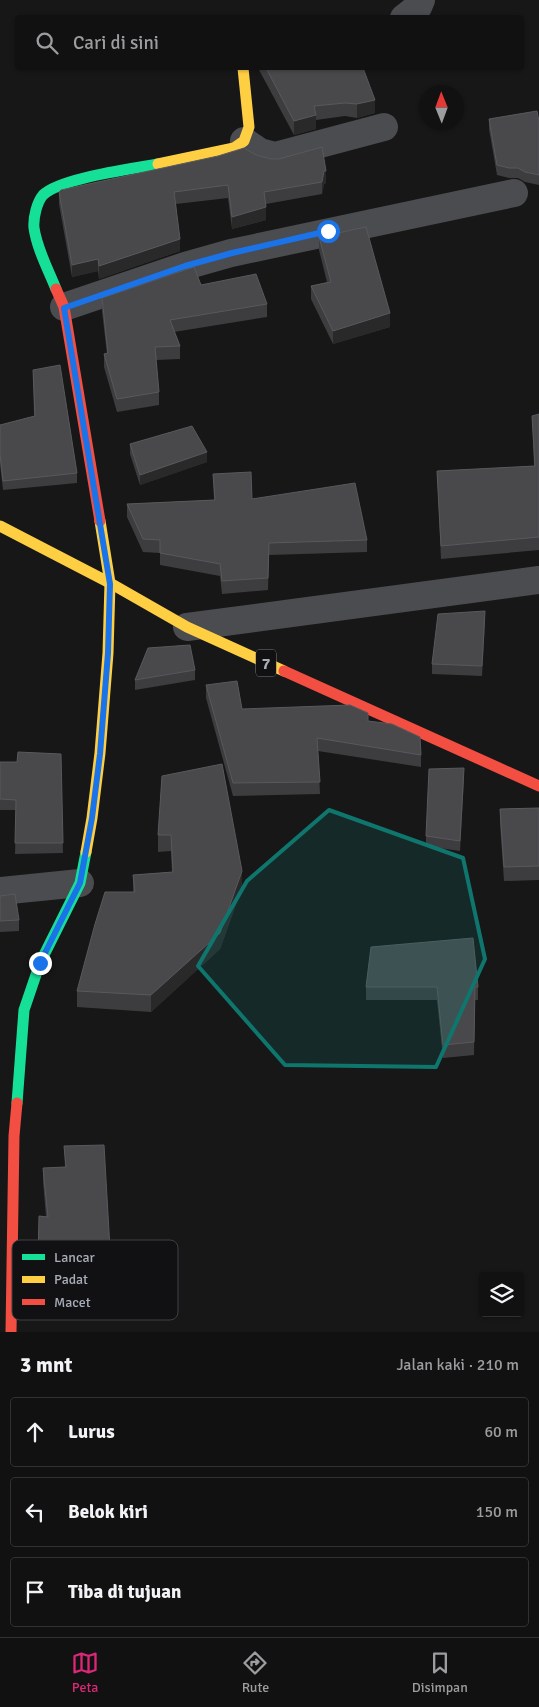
<!DOCTYPE html>
<html lang="id">
<meta charset="utf-8">
<style>
body{margin:0;font-family:Signika,sans-serif;background:#1e1f1f;color:#f1f3f6}
.controls{position:absolute;right:15px;bottom:15px;display:grid;overflow:hidden;border-radius:5px;box-shadow:0 1px 4px #0004}
.controls button{width:45px;height:45px;display:grid;place-items:center;padding:0;border:0;border-bottom:1px solid #303131;background:#111;color:#f1f3f6;font:25px sans-serif}
.compass{position:absolute;left:419px;top:85px;width:45px;height:45px;border-radius:50%;background:#111;box-shadow:0 1px 4px #0004;rotate:359deg}
.stop{position:absolute;width:15px;height:15px;margin:-11px;border:4px solid #1a73e8;border-radius:50%;background:#fff}
.stop.end{background:#1a73e8;border-color:#fff;box-shadow:0 1px 5px #0008}
.list{margin:0;padding:0;list-style:none}
h2{display:flex;justify-content:space-between;align-items:center;height:65px;margin:0;padding:0 20px;font-size:21px}
h2 small{font-size:16px;font-weight:400;color:#9c9d9f}
.list li{display:grid;grid-template-columns:32px 1fr auto;gap:15px;align-items:center;box-sizing:border-box;height:70px;margin:0 10px 10px;padding:0 10px;border:1px solid #303131;border-radius:5px}
.list b{display:block;font-size:19px;white-space:nowrap}
.list em{font-size:16px;font-style:normal;color:#9c9d9f}
.icon{flex:none;width:28px;height:28px;fill:none;stroke:currentColor;stroke-width:2;stroke-linecap:round;stroke-linejoin:round}
.map{position:relative;flex:none;width:539px;height:1332px;overflow:hidden}
.search{position:absolute;background:#111;box-shadow:0 1px 4px #0004;left:15px;right:15px;top:15px;height:55px;display:flex;align-items:center;gap:12px;box-sizing:border-box;padding:0 18px;border-radius:5px;color:#9c9d9f;font-size:19px}
.sheet{height:305px;background:#111}
nav{display:flex;justify-content:space-around;align-items:center;box-sizing:border-box;height:70px;border-top:1px solid #303131;background:#111;font-size:14px;color:#9c9d9f}
nav a{display:grid;justify-items:center;gap:2px}
nav .on{color:#db2777}
.map>svg:first-child{display:block}
.lines{fill:none;stroke-linecap:round;stroke-linejoin:round}
.street{stroke:#4b4c50;stroke-width:28}
.fast{stroke:#16e098;stroke-width:11}
.slow{stroke:#ffcf43;stroke-width:11}
.jam{stroke:#f24e42;stroke-width:11}
.wall{fill:#3d3d3f}
.shaded-wall{fill:#29292a}
.building{fill:#49494c;stroke:#58595d}
.route{stroke:#1a73e8;stroke-width:6}
.marked{fill:#0f766e;fill-opacity:0.2;stroke:#0f766e;stroke-width:4;stroke-linejoin:round}
.labels{text-anchor:middle;stroke-width:4.5;stroke-linejoin:round;paint-order:stroke}
.shield{fill:#111113;stroke:#7b7e86;stroke-width:1}
.shield-label{font-size:16px;font-weight:bold;fill:#a8adb8}
.key{fill:#111113;stroke:#3e4045;stroke-width:1}
.key-label{font-size:14px;fill:#a8adb8}
</style>
<div class="map">
<svg width="539" height="1332" viewBox="0 0 539 1332">
<rect width="100%" height="100%" fill="#171717"/>
<g class="lines">
<g class="street">
<path d="M404 18 418 7 421 0"/>
<path d="M244 141 260 152 275 156 384 127"/>
<path d="M64 307 185 266 231 253 514 193"/>
<path d="M187 627 539 580"/>
<path d="M0 891 80 883"/>
</g>
<g class="fast">
<path d="M56 289C48 269 37 249 34 228 33 218 37 202 43 195 60 178 132 169 158 164"/>
<path d="M17 1103 24 1010 40 963 80 883 86 852"/>
</g>
<g class="slow">
<path d="M158 164 234 148 244 141 249 127 243 68"/>
<path d="M0 526 110 583 187 627 284 671"/>
<path d="M86 852 92 818 100 753 108 653 110 583 100 521"/>
</g>
<g class="jam">
<path d="M56 289 64 307 100 521"/>
<path d="M284 671 539 786"/>
<path d="M11 1332 14 1136 17 1103"/>
</g>
</g>
<g class="wall">
<path d="M258 68H363L375 113 357 118 345 116 316 120V129L294 135Z"/>
<path d="M489 119 539 121V185L525 182 518 178H509L497 175 489 129Z"/>
<path d="M256 155 326 183 324 184 322 194 266 204V220L232 229 228 198 176 204 180 251 99 279 98 271 72 277 59 204V192Z"/>
<path d="M319 237 390 327 333 344 311 299V286L327 282 319 250Z"/>
<path d="M201 285 267 304V317L174 332 180 346V359L156 360 159 392V405L117 412 104 367V354H107L102 311V298Z"/>
<path d="M33 370 77 473V483L3 490 0 464V425L34 416Z"/>
<path d="M539 414V550L441 559 437 471 534 466 532 416Z"/>
<path d="M130 444 207 462 140 485 130 454Z"/>
<path d="M213 474 252 499 367 540V552L269 555 268 590 222 594 220 576 160 565V553L143 552 127 517V504L214 500Z"/>
<path d="M485 621 482 676 432 674V664Z"/>
<path d="M195 670V680L135 690V680Z"/>
<path d="M206 685 242 709 368 721 421 755V767L318 751 320 794 233 796 206 698Z"/>
<path d="M61 754 63 853 15 854 16 810H0V762H17Z"/>
<path d="M162 776 242 888 220 949 151 1012 77 1007V991L133 892V875L172 872 171 851 158 852V835Z"/>
<path d="M464 778 460 851 426 846V836Z"/>
<path d="M539 808V880L504 881 500 823V809Z"/>
<path d="M0 896 19 920V931L0 932Z"/>
<path d="M366 987H478V1000H475L474 1055 443 1058 437 1000H366Z"/>
<path d="M64 1146 110 1249V1263L38 1271 39 1216 46 1217 43 1181V1168L65 1167Z"/>
</g>
<g class="shaded-wall">
<path d="M375 100V113L357 118V104Z"/>
<path d="M316 115V129L294 135V121Z"/>
<path d="M324 171H326V183L324 184 322 194V182Z"/>
<path d="M266 207V220L232 229V217Z"/>
<path d="M180 239V251L99 279V266Z"/>
<path d="M98 259V271L72 277V265Z"/>
<path d="M390 313V327L333 344V331Z"/>
<path d="M207 452V462L140 485V475Z"/>
<path d="M485 611V621L482 676V666Z"/>
<path d="M464 768V778L460 851V841Z"/>
<path d="M242 871V888L220 949 151 1012V995Z"/>
</g>
<g class="building">
<path d="M266 68H363L375 100 357 104 345 103 314 106 316 115 294 121Z"/>
<path d="M537 111 539 121V175L525 172 518 168H509L497 165 489 119Z"/>
<path d="M322 147 326 171H324L322 182 264 192 266 207 232 217 228 185 174 192 180 239 99 266 98 259 72 265 59 192 61 190 218 156 244 148 256 155 271 159H279Z"/>
<path d="M366 227 390 313 333 331 311 286 331 282 319 237Z"/>
<path d="M194 267 201 285 256 274 267 304 170 320 180 346 155 347 159 392 117 399 104 354 108 353 102 298Z"/>
<path d="M60 365 77 473 3 481 0 454V425L35 416 33 370Z"/>
<path d="M539 414V537L441 546 437 471 535 466 532 416Z"/>
<path d="M192 426 207 452 140 475 130 444Z"/>
<path d="M251 472 252 499 355 483 367 540 269 543 268 578 222 581 220 564 160 553V540L143 539 127 504 215 500 213 474Z"/>
<path d="M485 611 482 666 432 664 438 614Z"/>
<path d="M190 645 195 670 135 680 148 648Z"/>
<path d="M237 681 242 709 350 705 368 713V721L392 724 420 737 421 755 317 738 320 782 233 783 206 685Z"/>
<path d="M18 752 61 754 63 843H15L16 800 0 799V762H17Z"/>
<path d="M222 764 242 871 220 933 151 995 77 991 95 924 105 892H135L133 875 173 872 171 835H158L162 776Z"/>
<path d="M464 768 460 841 426 836 429 769Z"/>
<path d="M539 808V866L504 867 500 809Z"/>
<path d="M15 894 19 920 0 921V896Z"/>
<path d="M473 938 478 987H475L474 1042 443 1045 437 987H366L371 947Z"/>
<path d="M104 1145 110 1249 38 1258 39 1216 48 1217 43 1168 66 1167 64 1146Z"/>
</g>
<g class="lines">
<path class="route" d="M40 963 80 883 92 818 100 754 108 653 110 584 64 308 185 266 232 253 328 231"/>
</g>
<path class="marked" d="M329 810 463 858 485 959 436 1067 285 1065 198 966 247 881Z"/>
<g class="labels">
<rect class="shield" x="256" y="649.5" width="20" height="27" rx="4"/>
<g class="shield-label">
<text x="266" y="669">7</text>
</g>
</g>
<rect x="12" y="1240" width="166" height="80" rx="8" class="key"/>
<rect x="22" y="1254" width="23" height="6" fill="#16e098"/>
<rect x="22" y="1276" width="23" height="7" fill="#ffcf43"/>
<rect x="22" y="1299" width="23" height="6" fill="#f24e42"/>
<g class="key-label">
<text x="54" y="1262">Lancar</text>
<text x="54" y="1284">Padat</text>
<text x="54" y="1307">Macet</text>
</g>
</svg>
<div class="controls">
<button><svg class="icon" aria-label="layers" viewBox="0 0 24 24"><path d="M12 4l9 5-9 5-9-5zM3 14l9 5 9-5"/></svg></button>
</div>
<svg class="compass" viewBox="-18 -18 36 36"><path d="M0-13l5 13h-10z" fill="#e53935"/><path d="M0 13l5-13h-10z" fill="#9c9d9f"/></svg>
<div class="stop" style="left:328px;top:231px"></div>
<div class="stop end" style="left:40px;top:963px"></div>
<div class="search"><svg class="icon" aria-label="search" viewBox="0 0 24 24"><circle cx="10" cy="10" r="6"/><path d="M15 15l6 6"/></svg>Cari di sini</div>
</div>
<section class="sheet">
<h2>3 mnt<small>Jalan kaki · 210 m</small></h2>
<ul class="list">
<li><svg class="icon" aria-label="ahead" viewBox="0 0 24 24"><path d="M12 20V5M6 11l6-6 6 6"/></svg><div><b>Lurus</b></div><em>60 m</em></li>
<li><svg class="icon" aria-label="left" viewBox="0 0 24 24"><path d="M17 20v-9H6M10 6l-5 5 5 5"/></svg><div><b>Belok kiri</b></div><em>150 m</em></li>
<li><svg class="icon" aria-label="arrive" viewBox="0 0 24 24"><path d="M6 21V4h12l-3 4 3 4H6"/></svg><div><b>Tiba di tujuan</b></div></li>
</ul>
</section>
<nav>
<a class="on"><svg class="icon" aria-label="map" viewBox="0 0 24 24"><path d="M3 6l6-2 6 2 6-2v14l-6 2-6-2-6 2zM9 4v14M15 6v14"/></svg>Peta</a>
<a><svg class="icon" aria-label="directions" viewBox="0 0 24 24"><path d="M12 3l9 9-9 9-9-9zM9 14v-3h6M13 9l2 2-2 2"/></svg>Rute</a>
<a><svg class="icon" aria-label="saved" viewBox="0 0 24 24"><path d="M7 4h10v16l-5-4-5 4z"/></svg>Disimpan</a>
</nav>
